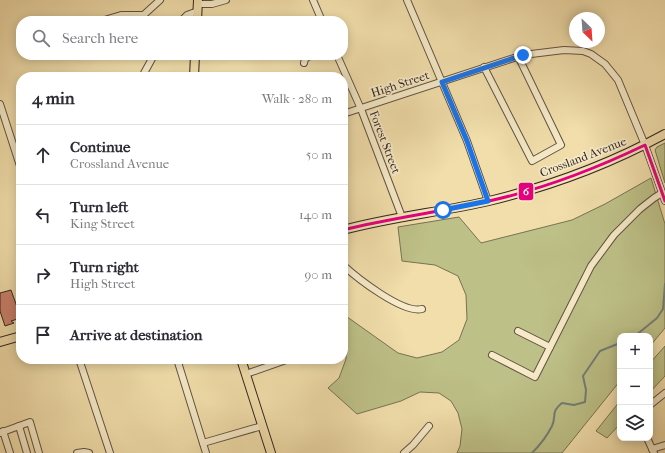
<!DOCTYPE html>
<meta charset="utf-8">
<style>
body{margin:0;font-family:"IM FELL French Canon",serif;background:#f7f7f7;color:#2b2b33}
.controls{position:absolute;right:12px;bottom:12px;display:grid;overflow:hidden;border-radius:8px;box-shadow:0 2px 10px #0003}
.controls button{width:36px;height:36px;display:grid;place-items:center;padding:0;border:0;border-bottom:1px solid #e1e1e2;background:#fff;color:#2b2b33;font:20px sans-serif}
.compass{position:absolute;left:569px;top:12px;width:36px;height:36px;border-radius:50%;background:#fff;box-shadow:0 2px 10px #0003;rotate:155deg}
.stop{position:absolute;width:12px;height:12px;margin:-9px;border:3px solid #1a73e8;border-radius:50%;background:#fff}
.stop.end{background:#1a73e8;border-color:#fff;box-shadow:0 1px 4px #0008}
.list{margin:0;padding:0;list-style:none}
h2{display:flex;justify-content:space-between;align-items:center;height:52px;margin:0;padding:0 16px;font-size:17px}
h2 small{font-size:13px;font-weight:400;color:#7c7c81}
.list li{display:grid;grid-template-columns:26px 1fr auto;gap:12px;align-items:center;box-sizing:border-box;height:60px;padding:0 16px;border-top:1px solid #e1e1e2}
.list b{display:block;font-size:15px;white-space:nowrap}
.list p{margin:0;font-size:13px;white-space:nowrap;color:#7c7c81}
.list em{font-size:13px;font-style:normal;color:#7c7c81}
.icon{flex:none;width:22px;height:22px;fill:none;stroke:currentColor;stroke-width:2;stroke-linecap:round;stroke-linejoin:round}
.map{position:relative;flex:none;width:665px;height:453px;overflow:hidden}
.search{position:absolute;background:#fff;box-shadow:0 2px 10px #0003;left:16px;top:16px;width:332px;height:44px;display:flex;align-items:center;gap:10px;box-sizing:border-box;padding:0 14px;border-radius:16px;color:#7c7c81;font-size:15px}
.panel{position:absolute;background:#fff;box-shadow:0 2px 10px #0003;left:16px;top:72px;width:332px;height:292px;border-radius:16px}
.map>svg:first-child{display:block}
.green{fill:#bdc087;stroke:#777254}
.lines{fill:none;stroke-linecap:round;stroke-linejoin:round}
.stream{stroke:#727f78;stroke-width:2}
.building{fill:#cb816d;stroke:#312520}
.minor-casing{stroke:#615343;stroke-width:8}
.major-casing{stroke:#312520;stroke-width:10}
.minor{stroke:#f6eac8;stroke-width:6}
.major{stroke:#f1deab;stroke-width:8}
.bus-1-casing{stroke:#f6eac8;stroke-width:6}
.bus-1{stroke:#e5007d;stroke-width:3}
.route{stroke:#1a73e8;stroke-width:5}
.labels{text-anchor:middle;stroke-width:3.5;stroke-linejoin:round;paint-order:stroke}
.street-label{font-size:12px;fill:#312520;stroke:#f6eac8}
.line-badge{stroke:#f6eac8;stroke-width:1.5}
.badge-label{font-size:11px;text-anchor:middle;font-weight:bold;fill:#fff}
</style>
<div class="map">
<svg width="665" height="453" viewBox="0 0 665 453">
<rect width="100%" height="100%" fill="#f1deab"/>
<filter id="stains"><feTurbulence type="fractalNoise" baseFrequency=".005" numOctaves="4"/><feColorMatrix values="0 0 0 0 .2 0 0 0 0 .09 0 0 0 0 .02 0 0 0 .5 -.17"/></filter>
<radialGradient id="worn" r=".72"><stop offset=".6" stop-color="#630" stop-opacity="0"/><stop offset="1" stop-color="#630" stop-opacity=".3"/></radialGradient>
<g class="green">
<path d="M665 143V183L655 150 657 147Z"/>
<path d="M651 178 665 224V328L650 346V336H620V381L562 453H457L460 446 462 429 458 413 451 401 439 393 420 392 401 401 357 414 328 388 339 378 346 359V344L343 337V314L398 353 417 358 442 352 459 340 467 319 466 295 458 276 435 265 402 261 398 227 459 217 481 243 572 220 605 204Z"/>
<path d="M665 346V376L650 392V363Z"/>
<path d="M620 401V424L607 438 596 431Z"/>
</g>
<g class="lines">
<g class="stream">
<path d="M635 336 657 318 663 309 665 284"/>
<path d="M532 453C540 445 547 436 552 426 557 415 550 413 562 403L574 405 585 402 586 390 583 376 600 351 620 343"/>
</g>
</g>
<path class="building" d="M11 290 21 318 11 321 14 323 5 326 0 311V293Z"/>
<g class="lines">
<defs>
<g id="minor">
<path d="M313 0 322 21"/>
<path d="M407 0 467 141 488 201"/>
<path d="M198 4H212L226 0"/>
<path d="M101 21 121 15H143"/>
<path d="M137 21 160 0"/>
<path d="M181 21 187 15 198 11"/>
<path d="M337 55 361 109 402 217"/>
<path d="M304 63 305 59 311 55"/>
<path d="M484 67 532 161 561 145 518 56"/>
<path d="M143 77V75L154 55"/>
<path d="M0 104 21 169"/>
<path d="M343 114 523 55 564 50 583 51 591 54 605 64 618 80 645 145 665 201"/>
<path d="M343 265C357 278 403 314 422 309"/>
<path d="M518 331 550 347"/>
<path d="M492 355 535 377 591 266 614 235 640 209 654 198 662 193"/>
<path d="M79 359 110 453"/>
<path d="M177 359 206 453"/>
<path d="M246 374 289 359"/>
<path d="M650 405 665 393"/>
<path d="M19 426 27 453"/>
<path d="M3 431 10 453"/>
<path d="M0 433 30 422 39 453"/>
<path d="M647 438 654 453"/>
<path d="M203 443 262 426"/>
<path d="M652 449 665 445"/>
<path d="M77 453 84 452 89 453"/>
<path d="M404 453 413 445 429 426"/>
</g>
<g id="major">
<path d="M197 21 198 0"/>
<path d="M194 77 195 55"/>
<path d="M343 230C391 217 441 212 489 201 551 186 610 164 665 134"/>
<path d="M0 342 21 336"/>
<path d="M241 359 271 453"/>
</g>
</defs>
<use href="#minor" class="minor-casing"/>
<use href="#major" class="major-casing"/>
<use href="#minor" class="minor"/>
<use href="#major" class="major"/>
<defs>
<path id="bus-1" d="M343 230C391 218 440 212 489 201 543 189 595 169 645 145L665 201"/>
</defs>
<use href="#bus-1" class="bus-1-casing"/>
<use href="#bus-1" class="bus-1"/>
</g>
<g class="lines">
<path class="route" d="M443 210 488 201 467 141 442 82 523 55"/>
</g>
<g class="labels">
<g class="street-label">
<text transform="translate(400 84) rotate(-18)" y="4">High Street</text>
<text transform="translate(385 142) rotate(69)" y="4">Forest Street</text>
<text transform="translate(583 157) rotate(-21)" y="4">Crossland Avenue</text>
</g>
</g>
<rect class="line-badge" x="518" y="182" width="16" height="19" rx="4" fill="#e5007d"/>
<g class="badge-label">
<text x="526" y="195">6</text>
</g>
<rect width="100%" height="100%" filter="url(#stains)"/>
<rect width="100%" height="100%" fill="url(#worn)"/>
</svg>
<div class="controls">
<button>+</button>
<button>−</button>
<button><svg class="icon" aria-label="layers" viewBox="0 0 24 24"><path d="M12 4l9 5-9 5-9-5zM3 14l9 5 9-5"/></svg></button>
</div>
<svg class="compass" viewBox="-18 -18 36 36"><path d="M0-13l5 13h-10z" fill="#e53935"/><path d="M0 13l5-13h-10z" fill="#7c7c81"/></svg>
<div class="stop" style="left:443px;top:210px"></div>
<div class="stop end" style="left:523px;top:55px"></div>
<div class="search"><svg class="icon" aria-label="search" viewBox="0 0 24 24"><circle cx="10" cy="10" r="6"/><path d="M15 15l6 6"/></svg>Search here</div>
<section class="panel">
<h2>4 min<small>Walk · 280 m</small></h2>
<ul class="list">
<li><svg class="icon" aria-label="ahead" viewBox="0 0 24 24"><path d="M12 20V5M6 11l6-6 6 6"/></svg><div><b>Continue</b><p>Crossland Avenue</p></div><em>50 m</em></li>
<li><svg class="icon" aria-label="left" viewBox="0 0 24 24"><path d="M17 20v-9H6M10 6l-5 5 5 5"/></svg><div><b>Turn left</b><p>King Street</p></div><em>140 m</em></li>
<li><svg class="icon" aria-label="right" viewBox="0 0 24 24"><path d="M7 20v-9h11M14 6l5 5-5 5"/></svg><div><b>Turn right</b><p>High Street</p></div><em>90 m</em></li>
<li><svg class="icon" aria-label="arrive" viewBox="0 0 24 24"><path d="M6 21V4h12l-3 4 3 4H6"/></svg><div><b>Arrive at destination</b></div></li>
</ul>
</section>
</div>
